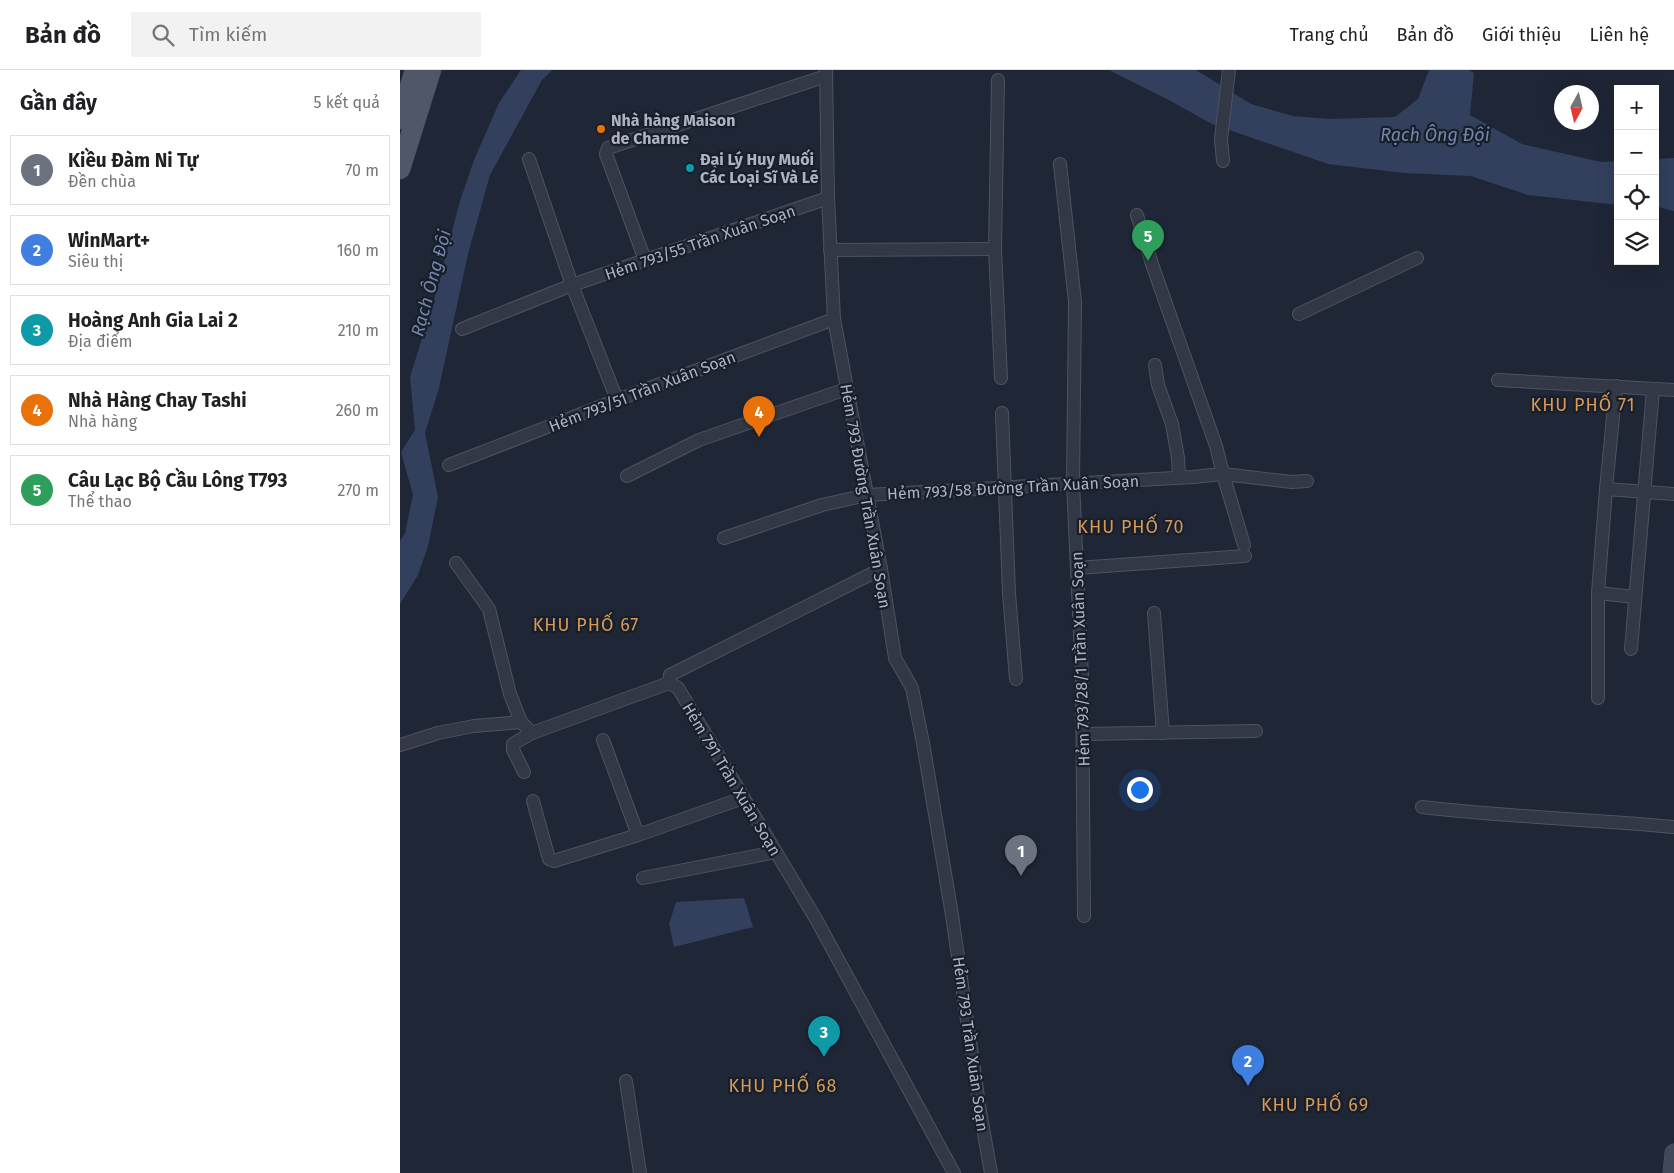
<!DOCTYPE html>
<html lang="vi">
<meta charset="utf-8">
<style>
body{margin:0;font-family:"Fira Sans",sans-serif;background:#f2f2f2;color:#202124}
.controls{position:absolute;right:15px;top:15px;display:grid;overflow:hidden;border-radius:0px;box-shadow:0 5px 20px #0002}
.controls button{width:45px;height:45px;display:grid;place-items:center;padding:0;border:0;border-bottom:1px solid #e0e0e0;background:#fff;color:#202124;font:25px sans-serif}
.compass{position:absolute;left:1154px;top:15px;width:45px;height:45px;border-radius:50%;background:#fff;box-shadow:0 5px 20px #0002;rotate:188deg}
.you{position:absolute;left:739px;top:719px;width:18px;height:18px;margin:-12px;border:4px solid #fff;border-radius:50%;background:#1a73e8;box-shadow:0 0 0 8px #1a73e833}
.badge{display:grid;place-items:center;width:32px;height:32px;border-radius:50%;background:#4a5a83;color:#fff;font-size:16px;font-weight:700}
.pin{position:absolute;translate:-50% -41px;filter:drop-shadow(0 1px 2px #0008)}
.pin::after{content:'';position:absolute;top:26px;width:18px;height:15px;background:inherit;clip-path:polygon(0 0,100% 0,50% 100%)}
.list{margin:0;padding:0;list-style:none}
h2{display:flex;justify-content:space-between;align-items:center;height:65px;margin:0;padding:0 20px;font-size:21px}
h2 small{font-size:16px;font-weight:400;color:#757577}
.list li{display:grid;grid-template-columns:32px 1fr auto;gap:15px;align-items:center;box-sizing:border-box;height:70px;margin:0 10px 10px;padding:0 10px;border:1px solid #e0e0e0;border-radius:0px}
.list b{display:block;font-size:19px;white-space:nowrap}
.list p{margin:0;font-size:16px;white-space:nowrap;color:#757577}
.list em{font-size:16px;font-style:normal;color:#757577}
.icon{flex:none;width:28px;height:28px;fill:none;stroke:currentColor;stroke-width:2;stroke-linecap:round;stroke-linejoin:round}
.map{position:relative;flex:none;width:1274px;height:1103px;overflow:hidden}
header{display:flex;align-items:center;gap:30px;box-sizing:border-box;height:70px;padding:0 25px;background:#fff;border-bottom:1px solid #e0e0e0}
header strong{font-size:24px}
nav{display:flex;gap:28px;margin-inline-start:auto;font-size:18px}
.search{width:350px;height:45px;background:#f2f2f2;display:flex;align-items:center;gap:12px;box-sizing:border-box;padding:0 18px;border-radius:0px;color:#757577;font-size:19px}
main{display:flex}
aside{flex:1;background:#fff}
.map>svg:first-child{display:block}
.water{fill:#32405d}
.lines{fill:none;stroke-linecap:round;stroke-linejoin:round}
.minor-casing{stroke:#4d5361;stroke-width:14}
.secondary-casing{stroke:#4d5361;stroke-width:19}
.primary-casing{stroke:#3c4250;stroke-width:21}
.minor{stroke:#323846;stroke-width:12}
.secondary{stroke:#404759;stroke-width:18}
.primary{stroke:#505767;stroke-width:20}
.food-dot{fill:#e8710a;stroke:#181e2a;stroke-width:2}
.culture-dot{fill:#0f9aa8;stroke:#181e2a;stroke-width:2}
.labels{text-anchor:middle;stroke-width:4.5;stroke-linejoin:round;paint-order:stroke}
.poi-label{font-size:16px;font-weight:bold;fill:#acb3c3;stroke:#181e2a;text-anchor:start}
.street-label{font-size:16px;fill:#acb3c3;stroke:#181e2a}
.water-label{font-size:18px;font-style:italic;fill:#7486ac;stroke:#181e2a}
.neighbourhood-label{font-size:18px;letter-spacing:1px;fill:#d39a58;stroke:#181e2a}
</style>
<header>
<strong>Bản đồ</strong>
<div class="search"><svg class="icon" aria-label="search" viewBox="0 0 24 24"><circle cx="10" cy="10" r="6"/><path d="M15 15l6 6"/></svg>Tìm kiếm</div>
<nav><a>Trang chủ</a><a>Bản đồ</a><a>Giới thiệu</a><a>Liên hệ</a></nav>
</header>
<main>
<aside>
<h2>Gần đây<small>5 kết quả</small></h2>
<ul class="list">
<li><span class="badge" style="background:#6b7280">1</span><div><b>Kiều Đàm Ni Tự</b><p>Đền chùa</p></div><em>70 m</em></li>
<li><span class="badge" style="background:#3f7fe0">2</span><div><b>WinMart+</b><p>Siêu thị</p></div><em>160 m</em></li>
<li><span class="badge" style="background:#0f9aa8">3</span><div><b>Hoàng Anh Gia Lai 2</b><p>Địa điểm</p></div><em>210 m</em></li>
<li><span class="badge" style="background:#e8710a">4</span><div><b>Nhà Hàng Chay Tashi</b><p>Nhà hàng</p></div><em>260 m</em></li>
<li><span class="badge" style="background:#2e9e5b">5</span><div><b>Câu Lạc Bộ Cầu Lông T793</b><p>Thể thao</p></div><em>270 m</em></li>
</ul>
</aside>
<div class="map">
<svg width="1274" height="1103" viewBox="0 0 1274 1103">
<rect width="100%" height="100%" fill="#1f2636"/>
<g class="water">
<path d="M121 0H152L142 10 90 105 68 184 39 318 25 363 38 427 28 476 18 505 0 534V471L5 463 13 425 1 382 15 360 10 307 34 230 60 131 74 90 99 33Z"/>
<path d="M709 0H796L851 34 893 46 929 49 995 47 1018 29 1029 0H1069L1074 3 1070 45 1122 74 1201 92 1218 91V135L1128 125 1071 106 1004 103 928 94 812 54 767 29Z"/>
<path d="M1274 88V141L1255 136V89Z"/>
<path d="M344 828 353 857 274 877 269 854 276 832Z"/>
</g>
<g class="lines">
<defs>
<g id="minor">
<path d="M426 0 428 128 434 249 481 499 495 588 512 618 523 673 552 845 580 1041 591 1103"/>
<path d="M598 10 595 179 601 308"/>
<path d="M129 89 172 215 217 330"/>
<path d="M823 91 821 69 829 0"/>
<path d="M660 94 675 232 673 413 682 607 684 846"/>
<path d="M737 145 752 194 816 376 823 404 844 475"/>
<path d="M430 180 595 179"/>
<path d="M245 190 206 84 208 78 426 6"/>
<path d="M899 244 1017 188"/>
<path d="M62 259 172 215 428 128"/>
<path d="M755 295 758 315 772 354 778 388 779 407"/>
<path d="M1098 310 1274 320"/>
<path d="M602 343 609 523 616 609"/>
<path d="M49 395 217 330 434 249"/>
<path d="M227 406 299 370 446 319"/>
<path d="M1206 419 1274 424"/>
<path d="M324 468 422 435 467 425 793 407 823 404 892 412 907 411"/>
<path d="M56 493 89 539 110 624 121 652 132 663 269 613 278 618 416 849 554 1103"/>
<path d="M677 498 845 486"/>
<path d="M1198 523 1235 527"/>
<path d="M754 543 763 663"/>
<path d="M1231 579 1253 319"/>
<path d="M269 613 270 605 481 499"/>
<path d="M1198 628V523L1206 419 1216 316"/>
<path d="M683 664 856 661"/>
<path d="M203 670 238 765"/>
<path d="M0 675 38 663 74 656 121 652"/>
<path d="M124 702 113 680V674L132 663"/>
<path d="M133 731 149 789 154 791 238 765 343 728"/>
<path d="M1022 737C1106 747 1190 749 1274 757"/>
<path d="M243 808 376 782"/>
<path d="M226 1011 240 1103"/>
</g>
<path id="secondary" d="M1272 1103 1274 1083"/>
<g id="primary">
<path d="M0 49 15 0"/>
<path d="M0 99 31 0"/>
</g>
</defs>
<use href="#minor" class="minor-casing"/>
<use href="#secondary" class="secondary-casing"/>
<use href="#primary" class="primary-casing"/>
<use href="#minor" class="minor"/>
<use href="#secondary" class="secondary"/>
<use href="#primary" class="primary"/>
</g>
<circle class="food-dot" cx="201" cy="59" r="5"/>
<circle class="culture-dot" cx="290" cy="98" r="5"/>
<g class="labels">
<g class="poi-label">
<text x="211" y="56">Nhà hàng Maison<tspan x="211" dy="18">de Charme</tspan></text>
<text x="300" y="95">Đại Lý Huy Muối<tspan x="300" dy="18">Các Loại Sĩ Và Lẽ</tspan></text>
</g>
<g class="street-label">
<text transform="translate(300 172) rotate(-19)" y="6">Hẻm 793/55 Trần Xuân Soạn</text>
<text transform="translate(242 321) rotate(-21)" y="6">Hẻm 793/51 Trần Xuân Soạn</text>
<text transform="translate(613 417) rotate(-3)" y="6">Hẻm 793/58 Đường Trần Xuân Soạn</text>
<text transform="translate(466 426) rotate(80)" y="6">Hẻm 793 Đường Trần Xuân Soạn</text>
<text transform="translate(680 589) rotate(-92)" y="6">Hẻm 793/28/1 Trần Xuân Soạn</text>
<text transform="translate(332 709) rotate(59)" y="6">Hẻm 791 Trần Xuân Soạn</text>
<text transform="translate(571 974) rotate(82)" y="6">Hẻm 793 Trần Xuân Soạn</text>
</g>
<g class="water-label">
<text x="1035" y="71">Rạch Ông Đội</text>
<text transform="translate(31 213) rotate(-75)" y="6">Rạch Ông Đội</text>
</g>
<g class="neighbourhood-label">
<text x="1183" y="341">KHU PHỐ 71</text>
<text x="731" y="463">KHU PHỐ 70</text>
<text x="186" y="561">KHU PHỐ 67</text>
<text x="383" y="1022">KHU PHỐ 68</text>
<text x="915" y="1041">KHU PHỐ 69</text>
</g>
</g>
</svg>
<div class="controls">
<button>+</button>
<button>−</button>
<button><svg class="icon" aria-label="locate" viewBox="0 0 24 24"><circle cx="12" cy="12" r="6"/><path d="M12 2v4M12 18v4M2 12h4M18 12h4"/></svg></button>
<button><svg class="icon" aria-label="layers" viewBox="0 0 24 24"><path d="M12 4l9 5-9 5-9-5zM3 14l9 5 9-5"/></svg></button>
</div>
<svg class="compass" viewBox="-18 -18 36 36"><path d="M0-13l5 13h-10z" fill="#e53935"/><path d="M0 13l5-13h-10z" fill="#757577"/></svg>
<div class="you"></div>
<div class="pin badge" style="left:621px;top:806px;background:#6b7280">1</div>
<div class="pin badge" style="left:848px;top:1016px;background:#3f7fe0">2</div>
<div class="pin badge" style="left:424px;top:987px;background:#0f9aa8">3</div>
<div class="pin badge" style="left:359px;top:367px;background:#e8710a">4</div>
<div class="pin badge" style="left:748px;top:191px;background:#2e9e5b">5</div>
</div>
</main>
